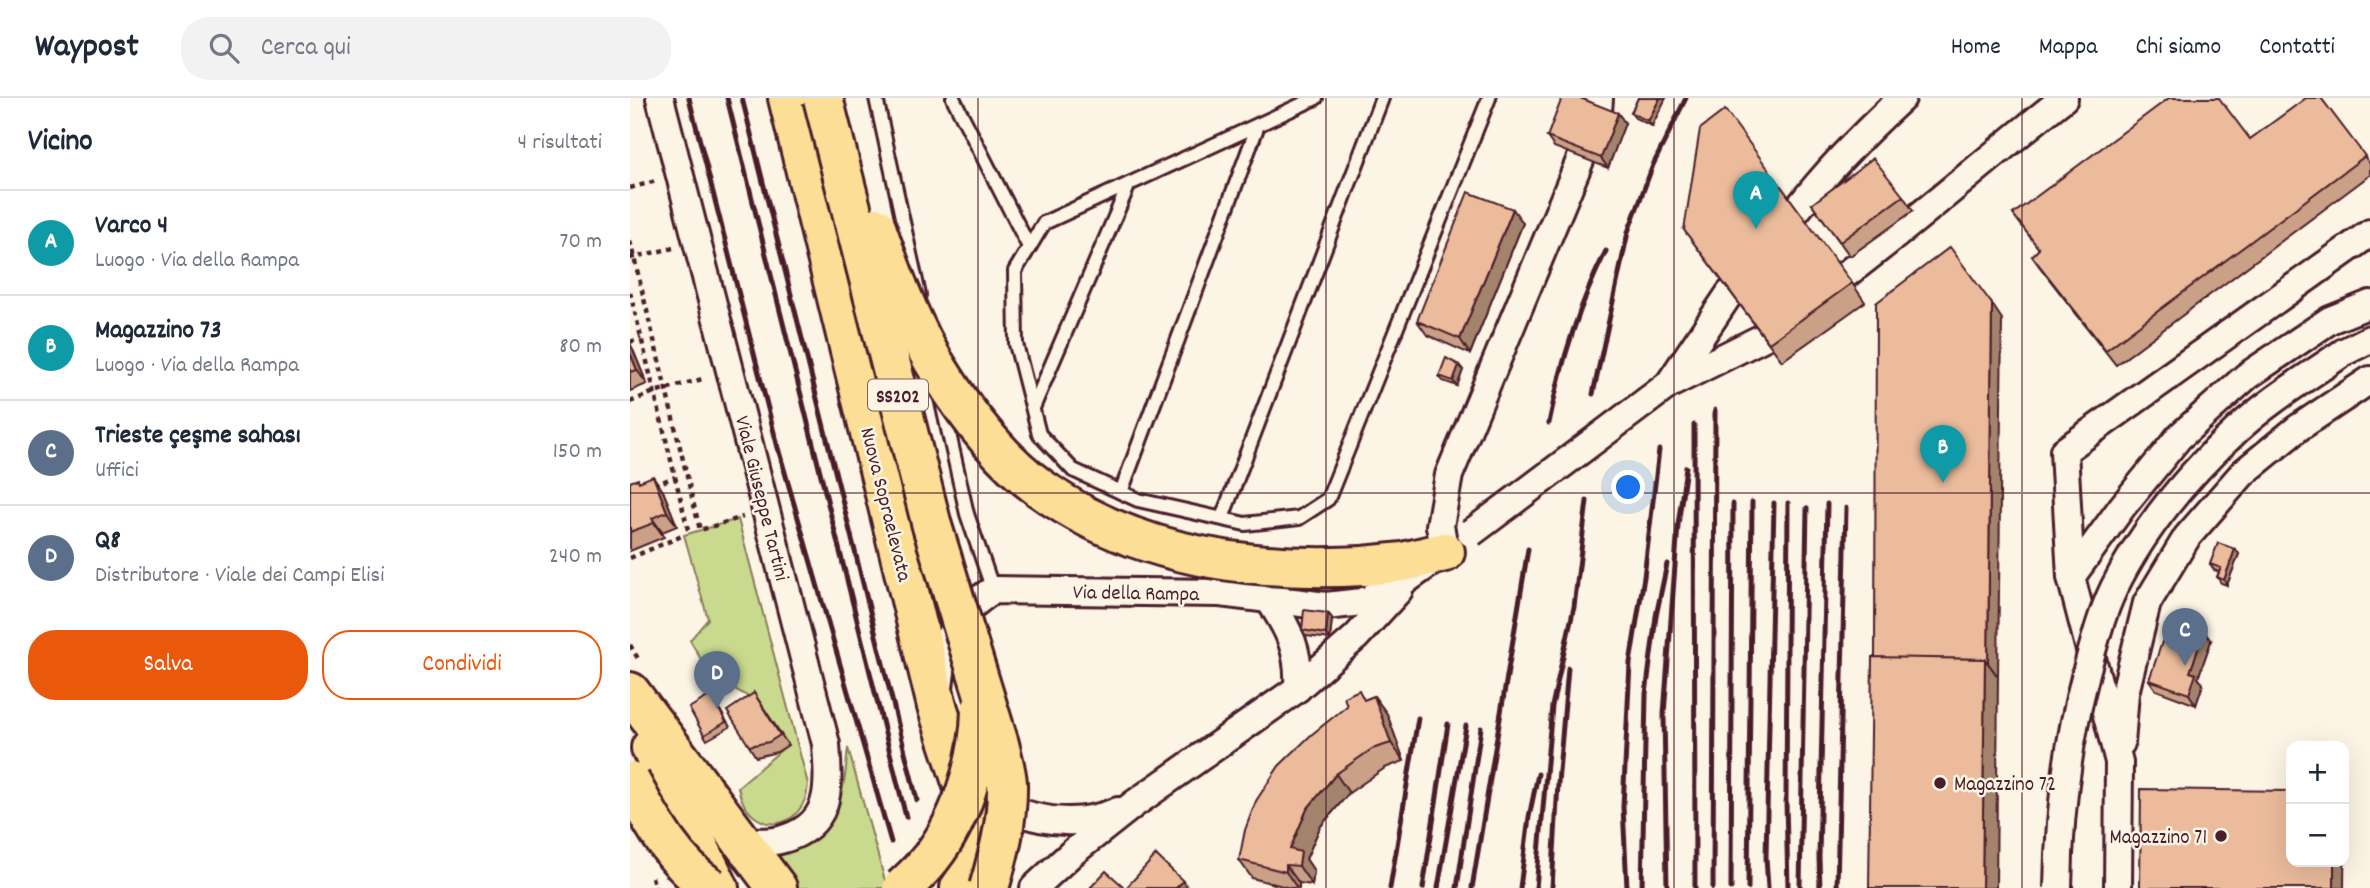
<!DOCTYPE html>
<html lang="it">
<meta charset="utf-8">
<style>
body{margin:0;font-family:Dekko,sans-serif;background:#f2f2f3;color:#1f2937}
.controls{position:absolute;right:21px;bottom:21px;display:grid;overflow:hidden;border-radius:14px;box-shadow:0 7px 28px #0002}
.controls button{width:63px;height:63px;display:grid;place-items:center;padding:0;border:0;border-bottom:2px solid #e0e1e3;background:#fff;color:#1f2937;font:35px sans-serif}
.you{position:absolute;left:999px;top:390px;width:24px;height:24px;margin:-18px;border:5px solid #fff;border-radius:50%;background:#1a73e8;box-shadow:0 0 0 10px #1a73e833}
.badge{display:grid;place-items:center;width:46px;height:46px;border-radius:50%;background:#ea580c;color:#fff;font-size:23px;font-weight:700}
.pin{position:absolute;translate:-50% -58px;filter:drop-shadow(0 2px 4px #0008)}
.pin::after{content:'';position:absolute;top:37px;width:24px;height:21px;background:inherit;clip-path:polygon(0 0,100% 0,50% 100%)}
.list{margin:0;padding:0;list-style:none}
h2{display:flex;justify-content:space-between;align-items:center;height:91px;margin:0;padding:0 28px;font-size:30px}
h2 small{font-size:23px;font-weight:400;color:#747a83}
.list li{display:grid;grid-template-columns:46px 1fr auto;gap:21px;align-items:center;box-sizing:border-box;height:105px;padding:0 28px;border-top:2px solid #e0e1e3}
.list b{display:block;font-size:26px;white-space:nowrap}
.list p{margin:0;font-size:23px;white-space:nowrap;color:#747a83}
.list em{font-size:23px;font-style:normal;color:#747a83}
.actions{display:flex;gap:14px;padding:21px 28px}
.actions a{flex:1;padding:16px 0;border:2px solid #ea580c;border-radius:28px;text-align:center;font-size:24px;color:#ea580c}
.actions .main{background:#ea580c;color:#fff}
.icon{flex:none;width:38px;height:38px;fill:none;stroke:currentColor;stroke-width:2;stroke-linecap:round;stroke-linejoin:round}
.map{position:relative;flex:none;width:1740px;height:790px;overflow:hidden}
header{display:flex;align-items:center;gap:42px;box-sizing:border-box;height:98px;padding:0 35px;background:#fff;border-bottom:2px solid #e0e1e3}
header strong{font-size:33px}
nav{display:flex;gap:38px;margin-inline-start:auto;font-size:24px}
.search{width:490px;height:63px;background:#f2f2f3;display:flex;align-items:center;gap:18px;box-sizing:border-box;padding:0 24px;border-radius:28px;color:#747a83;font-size:26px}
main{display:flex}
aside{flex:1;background:#fff}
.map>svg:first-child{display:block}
.green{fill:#c9d98d;stroke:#8a7c5c;stroke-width:2}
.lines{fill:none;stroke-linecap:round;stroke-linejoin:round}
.service-casing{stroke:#4a1f2b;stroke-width:18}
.minor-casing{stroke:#4a1f2b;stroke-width:32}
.primary-casing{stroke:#4a1f2b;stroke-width:44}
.trunk-casing{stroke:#4a1f2b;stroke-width:44}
.path{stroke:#4a1f2b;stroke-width:4.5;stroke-dasharray:5 5;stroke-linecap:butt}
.service{stroke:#fcf5e5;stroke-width:12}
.minor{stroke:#fcf5e5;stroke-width:26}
.primary{stroke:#fcde96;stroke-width:38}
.trunk{stroke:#fcde96;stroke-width:38}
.rail{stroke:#4a1f2b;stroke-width:5}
.minor-bridge-casing{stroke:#4a1f2b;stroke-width:32;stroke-linecap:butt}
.trunk-bridge-casing{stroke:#4a1f2b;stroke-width:44;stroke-linecap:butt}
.minor-bridge{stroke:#fcf5e5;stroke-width:26}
.trunk-bridge{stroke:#fcde96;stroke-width:38}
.wall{fill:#caa186;stroke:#4a1f2b;stroke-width:2}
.shaded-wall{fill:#a4836d;stroke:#4a1f2b;stroke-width:2}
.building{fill:#ebbb9c;stroke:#4a1f2b;stroke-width:2}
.grid{fill:none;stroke:#4a1f2b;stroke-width:2;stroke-opacity:0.55}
.poi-dot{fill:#4a1f2b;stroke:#fcf5e5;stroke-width:2.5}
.labels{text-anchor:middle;stroke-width:5;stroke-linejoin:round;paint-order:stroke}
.shield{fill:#fcf5e5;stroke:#7f5f63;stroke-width:2}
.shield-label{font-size:19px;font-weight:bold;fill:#4a1f2b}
.street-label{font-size:21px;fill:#4a1f2b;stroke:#fcf5e5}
.poi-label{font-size:21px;fill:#4a1f2b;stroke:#fcf5e5;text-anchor:start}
</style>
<header>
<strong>Waypost</strong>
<div class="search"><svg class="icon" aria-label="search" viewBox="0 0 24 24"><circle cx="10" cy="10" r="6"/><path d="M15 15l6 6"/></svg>Cerca qui</div>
<nav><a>Home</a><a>Mappa</a><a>Chi siamo</a><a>Contatti</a></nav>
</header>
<main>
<aside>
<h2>Vicino<small>4 risultati</small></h2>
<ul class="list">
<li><span class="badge" style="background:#0f9aa8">A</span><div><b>Varco 4</b><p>Luogo · Via della Rampa</p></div><em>70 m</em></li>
<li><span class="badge" style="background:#0f9aa8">B</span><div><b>Magazzino 73</b><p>Luogo · Via della Rampa</p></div><em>80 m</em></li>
<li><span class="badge" style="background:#5c6f8a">C</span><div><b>Trieste çeşme sahası</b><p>Uffici</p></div><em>150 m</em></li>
<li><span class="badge" style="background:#5c6f8a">D</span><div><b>Q8</b><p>Distributore · Viale dei Campi Elisi</p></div><em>240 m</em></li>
</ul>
<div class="actions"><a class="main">Salva</a><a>Condividi</a></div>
</aside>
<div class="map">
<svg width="1740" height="790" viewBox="0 0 1740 790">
<rect width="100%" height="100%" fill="#fcf5e5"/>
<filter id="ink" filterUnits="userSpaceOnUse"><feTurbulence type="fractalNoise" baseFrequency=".0143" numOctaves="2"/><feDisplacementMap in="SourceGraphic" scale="14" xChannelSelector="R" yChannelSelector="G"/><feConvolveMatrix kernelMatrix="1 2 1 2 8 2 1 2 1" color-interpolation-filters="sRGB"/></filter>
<g filter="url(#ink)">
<g class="green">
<path d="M108 421 178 686C175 735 118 741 108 689L157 647 131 606 80 577 60 542 78 521 54 437Z"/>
<path d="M218 650 257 790H161L139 756C176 752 202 730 212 694 216 680 216 664 218 650Z"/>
</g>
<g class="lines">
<defs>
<g id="service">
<path d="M246 0 289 197"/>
<path d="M323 0 399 149"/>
<path d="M686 0 414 125 385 173 386 246 409 336 443 372 508 402 615 426 669 420 698 401 859 0"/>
<path d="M311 300 337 416 363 492"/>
<path d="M403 310 499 86"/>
<path d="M491 394 628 27"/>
<path d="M592 420 752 0"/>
</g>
<g id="minor">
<path d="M30 0 196 646C199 690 203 728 150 742 139 745 124 743 112 744"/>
<path d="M968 14 969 0"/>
<path d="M1167 112C1199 70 1234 35 1272 0"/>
<path d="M1215 177C1290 120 1360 58 1434 0"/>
<path d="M1714 254 1740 241"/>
<path d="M1039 286 1100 195"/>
<path d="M1018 302 1038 287 1134 239"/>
<path d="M815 454 810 428 819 377 951 60"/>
<path d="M1441 479 1492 409 1549 339 1617 278 1700 222 1740 206"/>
<path d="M638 500C659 531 670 553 668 590"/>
<path d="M309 590C314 542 321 519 363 492L590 495 696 508 732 504 779 480 803 463"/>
<path d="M1491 645 1495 595 1517 505 1557 439 1613 375 1668 330 1740 282"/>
<path d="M364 703C404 724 445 731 488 713"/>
<path d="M404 790 442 755 504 706 663 594 726 539 769 492"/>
<path d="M1488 790 1489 664 1441 479 1434 353 1740 135"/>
</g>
<g id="primary">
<path d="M0 594 147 790"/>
<path d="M307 608 347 730C350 753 344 772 330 790"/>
<path d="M21 650 89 790"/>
</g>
<g id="trunk">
<path d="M158 0 307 608"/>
<path d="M733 468 773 464 815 454"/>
</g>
</defs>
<use href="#service" class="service-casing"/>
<use href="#minor" class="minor-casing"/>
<use href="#primary" class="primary-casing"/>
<use href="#trunk" class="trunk-casing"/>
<g class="path">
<path d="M0 90 26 83"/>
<path d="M0 143 70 432 113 419"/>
<path d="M0 160 43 150"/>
<path d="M0 194 59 436"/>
<path d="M0 244 11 240"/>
<path d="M0 304 24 294 76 280"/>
<path d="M24 387 45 379"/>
<path d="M0 460 54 437"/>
<path d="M0 547 10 564"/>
<path d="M22 779 25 790"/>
</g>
<use href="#service" class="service"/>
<use href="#minor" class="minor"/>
<use href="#primary" class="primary"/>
<use href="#trunk" class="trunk"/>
<g class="rail">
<path d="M59 0 148 350 261 744"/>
<path d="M97 0 276 719"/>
<path d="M112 0 287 702"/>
<path d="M963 296 998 134 1023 67 1056 0"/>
<path d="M919 325C931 265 948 208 976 153"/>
<path d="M1064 327 1065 790"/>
<path d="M1158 405 1156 703 1158 790"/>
<path d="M760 790 788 620"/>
<path d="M793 790 818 626"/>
<path d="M808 790 836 628"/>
<path d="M827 790 851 630"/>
<path d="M842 790 898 451"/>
<path d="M890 790 899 719 908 676"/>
<path d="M906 790 922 608 944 509 957 403"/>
<path d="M922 790 928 685 938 570"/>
<path d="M997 790 993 709 1000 565 1014 479 1029 352"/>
<path d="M1012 790 1016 596 1026 518 1037 466"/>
<path d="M1037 790 1034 616 1048 427 1056 369"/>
<path d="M1083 790 1085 312"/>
<path d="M1101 790 1103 406"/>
<path d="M1118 790 1122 404"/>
<path d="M1138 790 1136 759 1144 405"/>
<path d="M1170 790 1177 410"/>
<path d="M1190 790 1189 760 1197 406"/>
<path d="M1207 790 1216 410"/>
</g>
<defs>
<g id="minor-bridge">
<path d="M841 435 1018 302"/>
<path d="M1428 790C1429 715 1437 648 1456 575 1464 546 1471 517 1484 490 1513 431 1559 376 1607 332 1639 302 1678 279 1714 254"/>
</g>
<g id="trunk-bridge">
<path d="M193 0 302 428 369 646C372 659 376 672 377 685 378 721 369 756 359 790"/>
<path d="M246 129C262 176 283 232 310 274 336 316 370 361 410 390 504 458 620 474 733 468"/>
<path d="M0 683C21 722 44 766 82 790"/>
<path d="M272 790C280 783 288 775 295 767 330 728 350 663 351 612"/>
</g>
</defs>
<use href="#minor-bridge" class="minor-bridge-casing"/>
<use href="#trunk-bridge" class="trunk-bridge-casing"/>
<use href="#minor-bridge" class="minor-bridge"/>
<use href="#trunk-bridge" class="trunk-bridge"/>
</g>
<g class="wall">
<path d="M1008 0 1022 28 1005 20 1001 15Z"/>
<path d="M1691 0 1740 66V77L1486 267 1412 172 1402 158 1409 151 1383 116 1620 41Z"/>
<path d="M995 25 978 70 924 49 917 39Z"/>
<path d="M1273 98 1283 113 1220 158 1182 106Z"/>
<path d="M893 125 840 256 797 237 787 223Z"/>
<path d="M1054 132 1222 185 1235 204 1152 263Z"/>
<path d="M0 246 17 286 0 293Z"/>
<path d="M829 267 833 272 827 288 813 283 809 278Z"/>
<path d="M10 383 33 393 47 428 32 434 34 439 0 453V384Z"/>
<path d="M1605 451 1609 456 1597 487 1591 485 1587 479 1589 474 1584 472 1580 466Z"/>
<path d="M698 515 702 520 700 541 676 538 672 532Z"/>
<path d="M1581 543 1568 580 1573 586 1566 607 1526 592 1519 582Z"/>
<path d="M124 595 158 647 147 654 126 659 119 648Z"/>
<path d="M81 597 100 629 77 642 74 637Z"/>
<path d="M744 598 757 616 774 663 755 670 719 695 690 729 676 761 684 773 682 787 669 785V790H660L622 780 609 762 736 601Z"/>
</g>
<g class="shaded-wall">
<path d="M1030 0H1036L1022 28 1018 23Z"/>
<path d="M988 15 995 25 978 70 971 60Z"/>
<path d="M883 111 893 125 840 256 830 241Z"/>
<path d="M1362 206 1372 221 1368 579 1358 565Z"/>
<path d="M0 246 2 249 17 286 7 272 0 255Z"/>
<path d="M829 267 833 272 827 288 823 283Z"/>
<path d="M23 378 33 393 47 428 37 414Z"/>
<path d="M22 420 32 434 34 439 24 425Z"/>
<path d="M1605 451 1609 456 1597 487 1594 482Z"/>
<path d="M698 515 702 520 700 541 696 536Z"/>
<path d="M1574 533 1581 543 1568 580 1573 586 1566 607 1559 596 1560 574Z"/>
<path d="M1355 561 1368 579 1366 790H1352Z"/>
<path d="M744 598 757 616 774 663 761 645Z"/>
<path d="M706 676 719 695 690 729 676 761 684 773 682 787 669 768 660 751 677 711Z"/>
<path d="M1714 707 1715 708 1714 790H1704V764H1714Z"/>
<path d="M656 767 669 785V790H667L656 774Z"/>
<path d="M553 783 558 790H546Z"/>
</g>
<g class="building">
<path d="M932 0H950L988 15 971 60 917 39Z"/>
<path d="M1008 0H1030L1018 23 1001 15Z"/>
<path d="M1539 0H1589L1620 41 1676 0H1691L1735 58 1476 252 1402 158 1409 151 1383 116Z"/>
<path d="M1095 12 1222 185 1139 245 1054 132 1070 31Z"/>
<path d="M1243 60 1273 98 1210 144 1182 106Z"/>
<path d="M838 94 883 111 830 241 787 223Z"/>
<path d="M1320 149 1362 206 1358 565 1355 561 1245 560 1246 205Z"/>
<path d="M0 255 7 272 0 274Z"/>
<path d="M816 260 829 267 823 283 809 278Z"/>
<path d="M23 378 37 414 22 420 24 425 0 434V384L8 381 9 384Z"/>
<path d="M1588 445 1605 451 1594 482 1587 479 1591 470 1580 466Z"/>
<path d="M674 512 698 515 696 536 672 532Z"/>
<path d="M1540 521 1574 533 1560 574 1566 576 1559 596 1519 582Z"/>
<path d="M1242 559 1355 561 1352 790H1239Z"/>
<path d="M729 592 734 602 744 598 761 645 742 651 706 676 677 711 660 751 671 754 669 768 656 767V774L609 762 615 732 626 703 649 668 681 637 717 608 714 599Z"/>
<path d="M124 595 150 637 139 644 119 648 97 613Z"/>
<path d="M81 597 96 624 74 637 59 610Z"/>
<path d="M1511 691 1661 693V764H1704V790H1510Z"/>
<path d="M526 757 553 783 546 790H496Z"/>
<path d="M476 773 493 788 491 790H460Z"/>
</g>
</g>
<path class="grid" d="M348 0V790M696 0V790M1044 0V790M1392 0V790M0 395H1740"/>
<g class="poi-dot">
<circle cx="1310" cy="685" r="7"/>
<circle cx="1591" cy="738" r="7"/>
</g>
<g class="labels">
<rect class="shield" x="238" y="281.5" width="60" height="31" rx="5"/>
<g class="shield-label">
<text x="268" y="304">SS202</text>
</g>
<g class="street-label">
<text transform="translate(133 400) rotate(76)" y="7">Viale Giuseppe Tartini</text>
<text transform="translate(257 406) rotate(76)" y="7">Nuova Sopraelevata</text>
<text transform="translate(506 494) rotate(1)" y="7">Via della Rampa</text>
</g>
<g class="poi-label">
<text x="1324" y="692">Magazzino 72</text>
<text x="1577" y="745" text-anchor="end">Magazzino 71</text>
</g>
</g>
</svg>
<div class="controls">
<button>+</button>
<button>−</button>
</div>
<div class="you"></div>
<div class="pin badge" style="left:1126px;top:131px;background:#0f9aa8">A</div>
<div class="pin badge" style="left:1313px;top:385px;background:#0f9aa8">B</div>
<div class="pin badge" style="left:1555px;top:568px;background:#5c6f8a">C</div>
<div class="pin badge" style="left:87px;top:611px;background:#5c6f8a">D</div>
</div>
</main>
